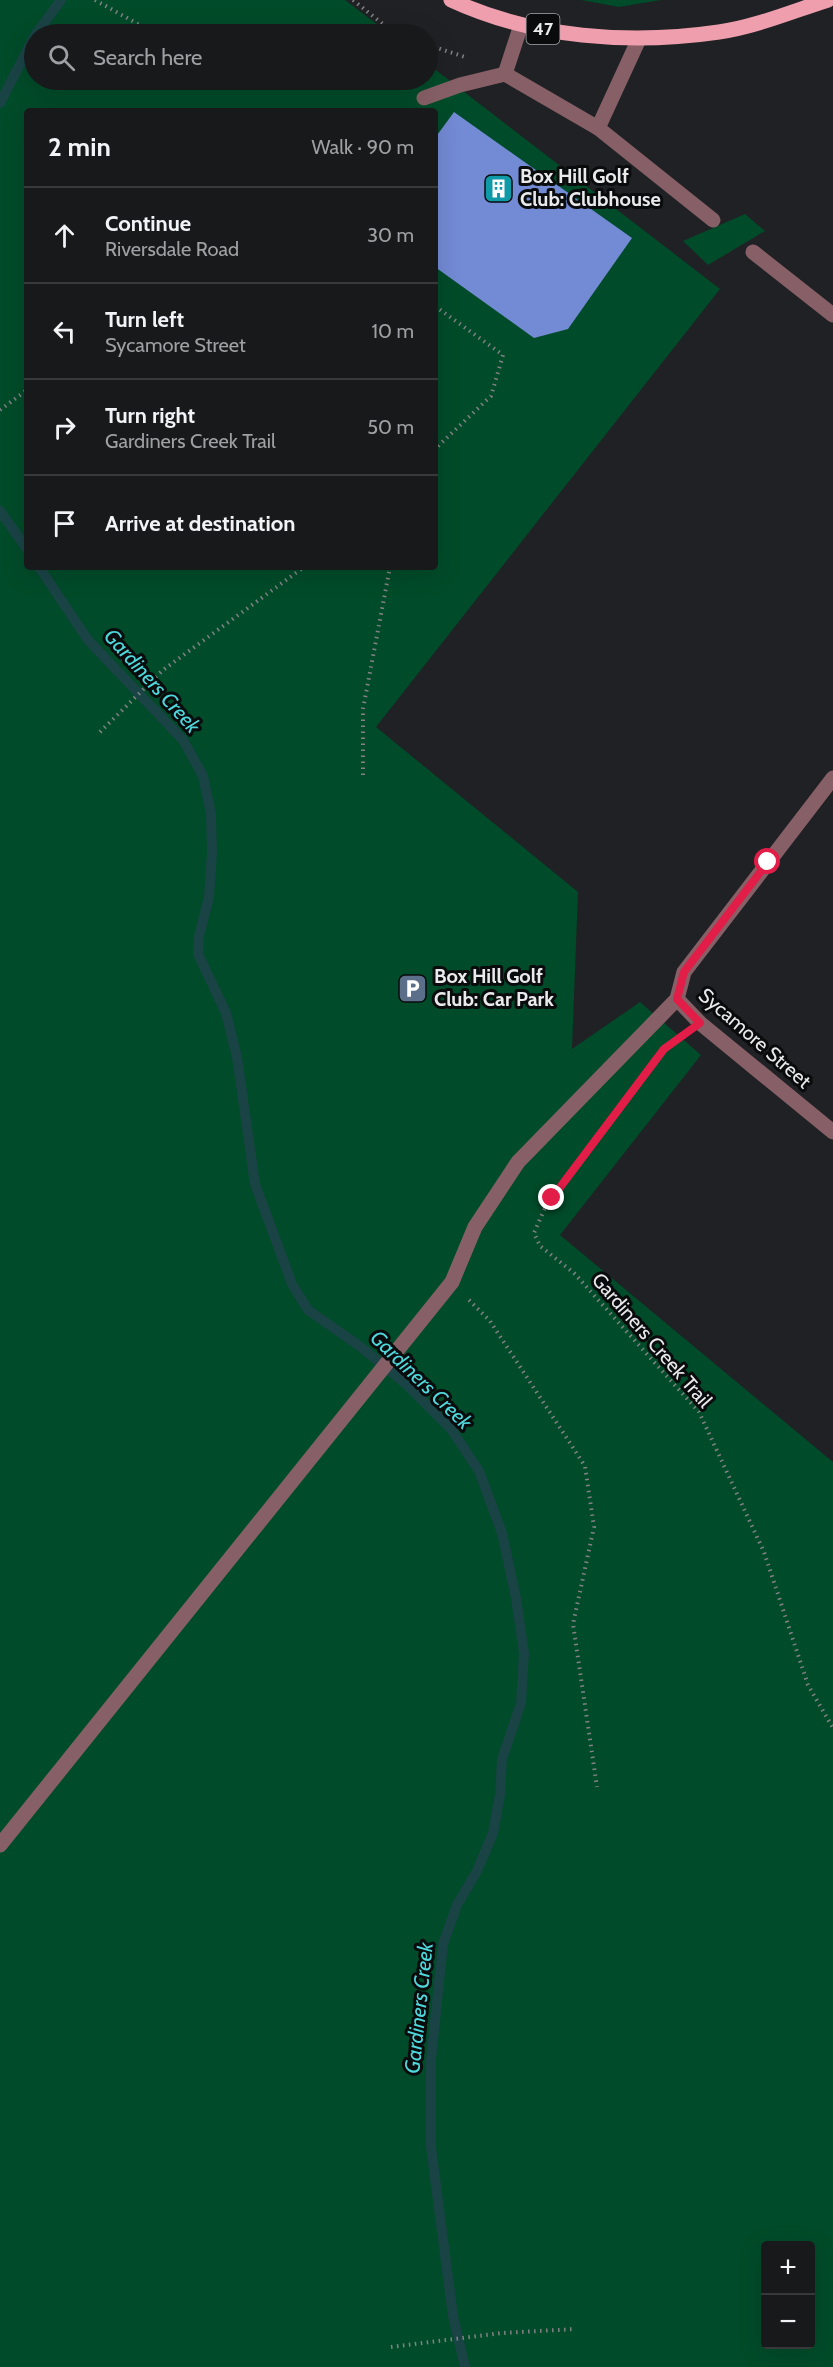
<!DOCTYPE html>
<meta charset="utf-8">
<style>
body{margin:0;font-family:Cabin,sans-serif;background:#252628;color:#f1f3f6}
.controls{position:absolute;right:18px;bottom:18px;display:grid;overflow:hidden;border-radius:6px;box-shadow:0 6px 24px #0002}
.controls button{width:54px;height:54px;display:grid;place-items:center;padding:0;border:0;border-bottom:2px solid #36383a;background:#18191b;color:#f1f3f6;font:30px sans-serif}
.stop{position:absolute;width:18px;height:18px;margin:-14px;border:4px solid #e11d48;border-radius:50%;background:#fff}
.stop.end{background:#e11d48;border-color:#fff;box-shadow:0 2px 6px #0008}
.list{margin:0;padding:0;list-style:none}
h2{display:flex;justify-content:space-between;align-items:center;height:78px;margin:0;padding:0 24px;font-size:26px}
h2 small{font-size:20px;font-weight:400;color:#9fa0a3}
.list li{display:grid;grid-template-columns:39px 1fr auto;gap:18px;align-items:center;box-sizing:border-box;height:96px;padding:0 24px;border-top:2px solid #36383a}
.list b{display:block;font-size:22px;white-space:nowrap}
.list p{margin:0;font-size:20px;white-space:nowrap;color:#9fa0a3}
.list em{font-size:20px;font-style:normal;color:#9fa0a3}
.icon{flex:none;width:33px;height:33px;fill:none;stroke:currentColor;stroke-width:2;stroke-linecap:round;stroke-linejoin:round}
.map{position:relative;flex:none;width:833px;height:2367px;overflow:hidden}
.search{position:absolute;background:#18191b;box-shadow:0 6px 24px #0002;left:24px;top:24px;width:414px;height:66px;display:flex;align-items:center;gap:15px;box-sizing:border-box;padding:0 21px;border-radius:33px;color:#9fa0a3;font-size:22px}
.panel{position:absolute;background:#18191b;box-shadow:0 6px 24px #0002;left:24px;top:108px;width:414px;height:462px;border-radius:6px}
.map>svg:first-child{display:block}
.green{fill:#004b29;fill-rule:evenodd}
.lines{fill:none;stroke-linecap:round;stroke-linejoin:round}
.stream{stroke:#1a4345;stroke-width:10}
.building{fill:#738ad4}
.path{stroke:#828285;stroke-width:4;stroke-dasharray:1.5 4.5;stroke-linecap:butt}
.service{stroke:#876067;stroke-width:15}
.minor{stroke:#876067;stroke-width:15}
.primary{stroke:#ef9ead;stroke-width:15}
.route{stroke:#e11d48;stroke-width:8}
.labels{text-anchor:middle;stroke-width:6;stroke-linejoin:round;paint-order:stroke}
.shield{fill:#0a0b0c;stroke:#a7a7aa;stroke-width:1.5}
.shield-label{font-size:18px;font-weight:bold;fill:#eaeaed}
.poi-label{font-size:20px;font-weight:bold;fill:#eaeaed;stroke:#0a0b0c;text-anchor:start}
.street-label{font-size:20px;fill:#eaeaed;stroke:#0a0b0c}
.water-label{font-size:21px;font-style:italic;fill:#4fd8dc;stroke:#0a0b0c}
</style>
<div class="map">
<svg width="833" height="2367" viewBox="0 0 833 2367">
<rect width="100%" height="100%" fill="#202124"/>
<g class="green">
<path d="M0 0H345L390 34H34V80H428V64L720 289 376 727 578 892 572 1049 640 1002 701 1055 560 1235 833 1462V2367H0ZM27 111H435V567H27ZM766 2246H810V2344H766Z"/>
<path d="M581 0H661L619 7Z"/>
<path d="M745 214 765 231 708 265 683 241Z"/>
</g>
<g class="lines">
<g class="stream">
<path d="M36 34 61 0"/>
<path d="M0 103 34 37"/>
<path d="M0 511 27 549"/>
<path d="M39 567 88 640 183 740 203 776 211 814 212 853 209 897 199 936 198 954 226 1013 237 1057 255 1184 292 1284 308 1310 361 1347 407 1385 451 1429 479 1471 502 1533 516 1598 524 1653 521 1703 502 1759 500 1795 493 1833 477 1871 457 1905 443 1944 431 2060V2147L453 2316 465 2367"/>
</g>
</g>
<path class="building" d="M454 112 632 238 568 329 534 338 435 267V138Z"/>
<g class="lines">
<g class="path">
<path d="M95 0 145 28"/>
<path d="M353 0 389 29 402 34"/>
<path d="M428 45 465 57"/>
<path d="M428 59 436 66"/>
<path d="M435 306 503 355 491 396 435 449"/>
<path d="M0 410 27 390"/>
<path d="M100 732 163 670 304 567"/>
<path d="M363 775V709L390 567"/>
<path d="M656 1060 545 1208 534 1233 540 1246 574 1273 699 1412 764 1552 808 1685 833 1728"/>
<path d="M469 1300 490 1321 585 1466 594 1527 573 1624 597 1787"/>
<path d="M391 2347 502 2333 576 2329"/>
</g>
<g class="service">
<path d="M424 98 460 85 505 74"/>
<path d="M0 1845 452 1282 475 1227 518 1162 677 999"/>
</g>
<g class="minor">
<path d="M521 25 505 74 598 128 713 220"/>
<path d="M598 128 639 39"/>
<path d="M753 252 833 315"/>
<path d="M833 778 684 972 677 999 700 1023 833 1132"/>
</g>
<path class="primary" d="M451 0C533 38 630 45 719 32 755 27 793 11 828 0"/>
</g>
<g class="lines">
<path class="route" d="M552 1198 664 1049 700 1023 677 999 684 972 768 862"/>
</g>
<defs>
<symbol id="building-square" viewBox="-11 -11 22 22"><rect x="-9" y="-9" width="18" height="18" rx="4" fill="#0f9aa8" stroke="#0a0b0c"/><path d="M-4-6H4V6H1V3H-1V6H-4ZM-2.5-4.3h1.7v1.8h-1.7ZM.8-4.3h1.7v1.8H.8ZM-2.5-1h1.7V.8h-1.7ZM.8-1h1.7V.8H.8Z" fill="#fff"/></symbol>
<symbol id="parking-square" viewBox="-11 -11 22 22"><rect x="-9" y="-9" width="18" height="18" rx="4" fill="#5c6f8a" stroke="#0a0b0c"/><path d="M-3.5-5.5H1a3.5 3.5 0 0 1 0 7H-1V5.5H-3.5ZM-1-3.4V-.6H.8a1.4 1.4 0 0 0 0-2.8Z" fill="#fff"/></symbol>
</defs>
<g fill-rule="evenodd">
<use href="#building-square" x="482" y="172" width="33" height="33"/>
<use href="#parking-square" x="396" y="972" width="33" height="33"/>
</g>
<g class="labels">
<rect class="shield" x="526.5" y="14" width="33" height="30" rx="4.5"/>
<g class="shield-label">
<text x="543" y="35">47</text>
</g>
<g class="poi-label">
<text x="520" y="183">Box Hill Golf<tspan x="520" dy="23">Club: Clubhouse</tspan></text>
<text x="434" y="983">Box Hill Golf<tspan x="434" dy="23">Club: Car Park</tspan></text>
</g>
<g class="street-label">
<text transform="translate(755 1038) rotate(41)" y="7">Sycamore Street</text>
<text transform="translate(652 1340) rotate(49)" y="7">Gardiners Creek Trail</text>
</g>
<g class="water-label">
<text transform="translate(152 681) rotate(48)" y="7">Gardiners Creek</text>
<text transform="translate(421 1380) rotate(44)" y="7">Gardiners Creek</text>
<text transform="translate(419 2008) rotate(-84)" y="7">Gardiners Creek</text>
</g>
</g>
</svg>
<div class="controls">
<button>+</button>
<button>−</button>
</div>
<div class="stop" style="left:768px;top:862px"></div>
<div class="stop end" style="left:552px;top:1198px"></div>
<div class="search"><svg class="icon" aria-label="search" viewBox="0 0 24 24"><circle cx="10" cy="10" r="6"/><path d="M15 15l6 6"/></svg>Search here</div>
<section class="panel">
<h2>2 min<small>Walk · 90 m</small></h2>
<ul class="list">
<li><svg class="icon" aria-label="ahead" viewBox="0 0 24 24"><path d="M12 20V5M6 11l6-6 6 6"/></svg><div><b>Continue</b><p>Riversdale Road</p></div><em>30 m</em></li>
<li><svg class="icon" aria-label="left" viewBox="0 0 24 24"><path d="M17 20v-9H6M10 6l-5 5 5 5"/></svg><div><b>Turn left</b><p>Sycamore Street</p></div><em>10 m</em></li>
<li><svg class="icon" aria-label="right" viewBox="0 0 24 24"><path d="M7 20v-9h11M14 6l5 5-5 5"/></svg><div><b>Turn right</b><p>Gardiners Creek Trail</p></div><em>50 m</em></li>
<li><svg class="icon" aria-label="arrive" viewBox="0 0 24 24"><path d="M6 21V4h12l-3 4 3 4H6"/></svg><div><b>Arrive at destination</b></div></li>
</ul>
</section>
</div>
